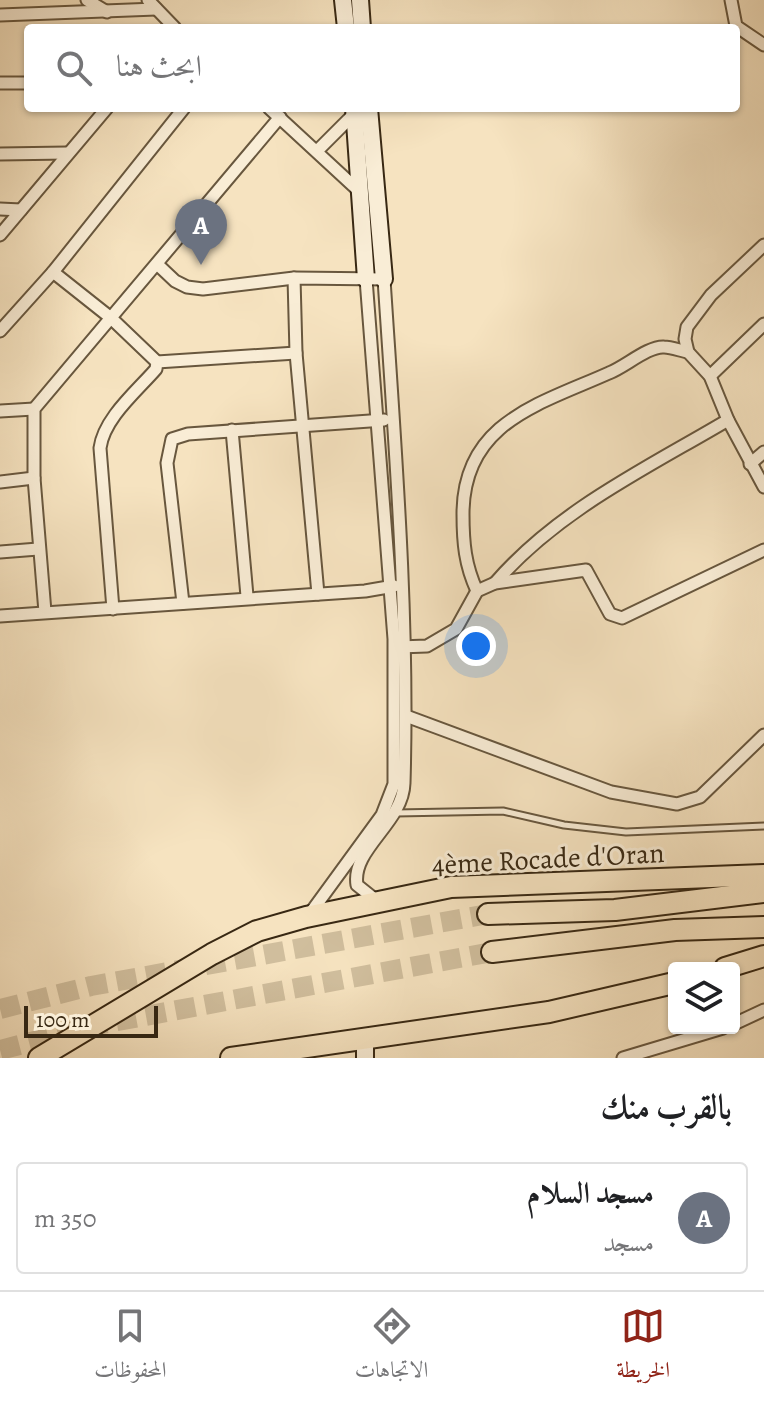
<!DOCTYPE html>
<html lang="ar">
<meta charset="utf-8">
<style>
body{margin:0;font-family:Alegreya,Amiri,serif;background:#f2f2f2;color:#202124;direction:rtl}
.controls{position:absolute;right:24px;bottom:24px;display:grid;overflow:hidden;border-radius:8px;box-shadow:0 2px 6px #0004}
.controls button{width:72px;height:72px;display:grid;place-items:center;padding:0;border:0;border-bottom:2px solid #e0e0e0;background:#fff;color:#202124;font:40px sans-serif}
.scale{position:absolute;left:24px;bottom:20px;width:134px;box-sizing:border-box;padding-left:8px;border:4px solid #382813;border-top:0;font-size:22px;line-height:28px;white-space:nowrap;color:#382813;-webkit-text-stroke:6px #f9edd6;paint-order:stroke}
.you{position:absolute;left:476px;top:646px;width:28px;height:28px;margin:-20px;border:6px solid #fff;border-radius:50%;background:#1a73e8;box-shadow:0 0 0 12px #1a73e833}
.badge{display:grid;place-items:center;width:52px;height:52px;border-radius:50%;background:#8f2418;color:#fff;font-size:26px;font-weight:700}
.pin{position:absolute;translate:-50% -66px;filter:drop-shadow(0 2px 4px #0008)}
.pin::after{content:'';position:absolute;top:42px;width:28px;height:24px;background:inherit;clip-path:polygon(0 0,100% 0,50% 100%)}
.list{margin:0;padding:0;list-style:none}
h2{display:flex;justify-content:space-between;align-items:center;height:104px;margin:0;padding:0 32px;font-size:34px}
h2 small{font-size:26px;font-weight:400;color:#757577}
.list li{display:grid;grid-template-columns:52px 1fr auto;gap:24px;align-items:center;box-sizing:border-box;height:112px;margin:0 16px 16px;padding:0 16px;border:2px solid #e0e0e0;border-radius:8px}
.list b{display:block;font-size:30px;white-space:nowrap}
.list p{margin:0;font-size:26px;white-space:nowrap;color:#757577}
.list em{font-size:26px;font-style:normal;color:#757577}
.icon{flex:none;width:44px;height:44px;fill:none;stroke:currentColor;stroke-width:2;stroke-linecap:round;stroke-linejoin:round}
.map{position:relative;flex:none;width:764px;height:1058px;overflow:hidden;direction:ltr}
.search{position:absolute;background:#fff;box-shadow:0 2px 6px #0004;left:24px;right:24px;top:24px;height:88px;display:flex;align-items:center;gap:20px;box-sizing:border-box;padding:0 28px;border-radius:8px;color:#757577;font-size:30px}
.sheet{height:232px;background:#fff}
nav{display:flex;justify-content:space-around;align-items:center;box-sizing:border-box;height:112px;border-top:2px solid #e0e0e0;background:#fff;font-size:22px;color:#757577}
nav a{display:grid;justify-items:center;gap:4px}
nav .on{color:#8f2418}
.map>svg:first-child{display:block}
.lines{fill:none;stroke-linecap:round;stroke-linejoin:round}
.highway-tunnel{stroke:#d0be9d;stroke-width:20;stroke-dasharray:20 10;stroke-linecap:butt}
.lane-casing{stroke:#68573e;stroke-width:9}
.street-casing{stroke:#68573e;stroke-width:15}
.secondary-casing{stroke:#382813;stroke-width:20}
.highway-casing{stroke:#382813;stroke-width:24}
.lane{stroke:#f9edd6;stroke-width:5}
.street{stroke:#f9edd6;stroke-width:11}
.secondary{stroke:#f9edd6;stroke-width:16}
.highway{stroke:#f6e3c0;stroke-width:20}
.labels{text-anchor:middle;stroke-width:6;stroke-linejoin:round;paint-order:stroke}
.street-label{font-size:28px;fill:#382813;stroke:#f9edd6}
</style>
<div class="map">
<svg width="764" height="1058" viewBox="0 0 764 1058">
<rect width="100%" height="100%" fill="#f6e3c0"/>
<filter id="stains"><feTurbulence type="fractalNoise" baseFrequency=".0025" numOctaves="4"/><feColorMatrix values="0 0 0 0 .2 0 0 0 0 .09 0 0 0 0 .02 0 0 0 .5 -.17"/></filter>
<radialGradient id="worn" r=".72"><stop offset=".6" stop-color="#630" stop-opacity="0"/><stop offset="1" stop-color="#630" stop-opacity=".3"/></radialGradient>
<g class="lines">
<g class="highway-tunnel">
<path d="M0 1009 91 986 488 914"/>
<path d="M0 1050 96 1025 492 952"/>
</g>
<defs>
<path id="lane" d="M396 813 503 811 564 825 626 832 764 826"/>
<g id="street">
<path d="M87 0 107 12"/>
<path d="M148 0 175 28"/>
<path d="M731 0 736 26 764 45"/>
<path d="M0 15 156 9"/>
<path d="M0 83H28"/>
<path d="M269 108 360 192"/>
<path d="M317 151 354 114"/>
<path d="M0 154 67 153"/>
<path d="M0 209 21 210"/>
<path d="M0 235 107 108"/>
<path d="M764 245 711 295 687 327 685 339 688 352 710 376 728 420 764 487"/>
<path d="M157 264 175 281 187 287 203 289 294 278 384 279C395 447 409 616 404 783 403 823 351 849 357 885L377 901"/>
<path d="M53 272 111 318 157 362"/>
<path d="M294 278 296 353 318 594"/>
<path d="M0 331 53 272 184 108"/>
<path d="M710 376 764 324"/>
<path d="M0 411 34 409"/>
<path d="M232 430 247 596"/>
<path d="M750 464 764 452"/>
<path d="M0 482 34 478"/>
<path d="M0 552 38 549"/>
<path d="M495 583C558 510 647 468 728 420"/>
<path d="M477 591C465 565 463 543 463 514 463 422 540 404 609 373 625 367 648 346 664 347 672 347 681 351 688 352"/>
<path d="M183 603 167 463 172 439 188 434 384 420"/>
<path d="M113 609 100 448C104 418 137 391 156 369L157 362 296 353"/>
<path d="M45 612 34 478V409L280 117"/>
<path d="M0 616 365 591 394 586"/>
<path d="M399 647 427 646 456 629 477 591 495 583 586 570 610 614 622 618 764 550"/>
<path d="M406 716 611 792 677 804 700 797 764 735"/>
<path d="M309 915 382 815 394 784V639L366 279"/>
<path d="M734 1024 764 1010"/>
<path d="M623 1058 723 1028"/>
</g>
<g id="secondary">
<path d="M343 0 346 28"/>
<path d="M360 0 362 28"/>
<path d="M354 108 366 279"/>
<path d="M369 108 384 279"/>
<path d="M365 1040V1058"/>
</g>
<g id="highway">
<path d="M488 914 615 910 764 892"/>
<path d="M492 952 675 930 764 927"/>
<path d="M725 968 764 956"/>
<path d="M39 1058 212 954 257 931 306 917 451 887 764 875"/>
<path d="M231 1058 549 1012 674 983"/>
</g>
</defs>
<use href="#lane" class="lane-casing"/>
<use href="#street" class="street-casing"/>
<use href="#secondary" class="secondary-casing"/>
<use href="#highway" class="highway-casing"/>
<use href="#lane" class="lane"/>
<use href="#street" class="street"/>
<use href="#secondary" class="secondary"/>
<use href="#highway" class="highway"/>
</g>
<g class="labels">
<g class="street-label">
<text transform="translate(548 858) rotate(-3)" y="10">4ème Rocade d'Oran</text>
</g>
</g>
<rect width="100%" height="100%" filter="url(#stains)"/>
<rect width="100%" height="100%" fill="url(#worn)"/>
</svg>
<div class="controls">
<button><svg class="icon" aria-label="layers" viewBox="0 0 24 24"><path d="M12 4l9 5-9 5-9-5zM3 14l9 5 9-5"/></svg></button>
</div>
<div class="scale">100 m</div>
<div class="you"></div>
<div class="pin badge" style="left:201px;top:265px;background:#6b7280">A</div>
<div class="search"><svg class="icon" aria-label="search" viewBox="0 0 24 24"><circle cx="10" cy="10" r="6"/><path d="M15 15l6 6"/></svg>ابحث هنا</div>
</div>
<section class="sheet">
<h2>بالقرب منك<small></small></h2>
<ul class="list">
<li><span class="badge" style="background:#6b7280">A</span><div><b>مسجد السلام</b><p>مسجد</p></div><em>350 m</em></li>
</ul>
</section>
<nav>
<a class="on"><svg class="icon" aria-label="map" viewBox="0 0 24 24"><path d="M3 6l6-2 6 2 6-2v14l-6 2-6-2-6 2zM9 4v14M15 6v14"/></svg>الخريطة</a>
<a><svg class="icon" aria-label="directions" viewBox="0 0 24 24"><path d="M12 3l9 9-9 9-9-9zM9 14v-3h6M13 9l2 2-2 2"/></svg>الاتجاهات</a>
<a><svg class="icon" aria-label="saved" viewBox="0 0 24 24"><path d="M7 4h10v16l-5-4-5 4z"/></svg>المحفوظات</a>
</nav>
